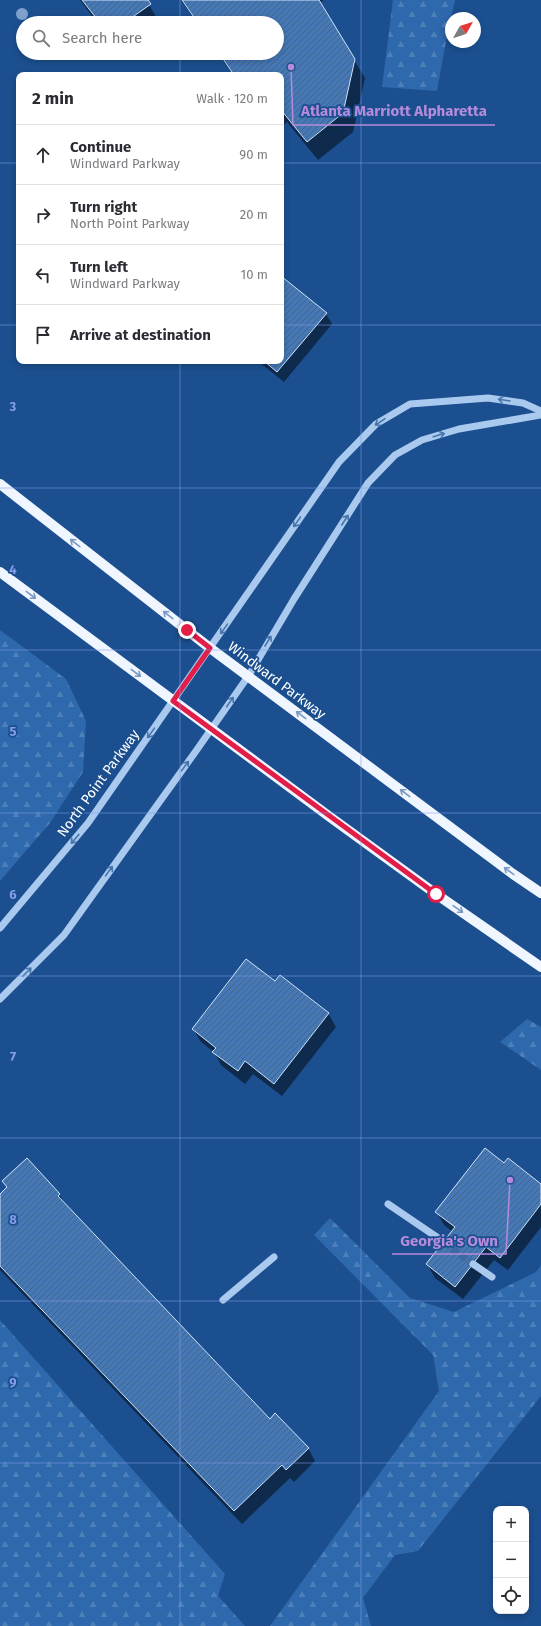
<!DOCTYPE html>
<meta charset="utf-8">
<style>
body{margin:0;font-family:"Fira Sans",sans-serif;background:#f2f2f3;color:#2b2b33}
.controls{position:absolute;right:12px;bottom:12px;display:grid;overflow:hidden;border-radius:8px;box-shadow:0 2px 6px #0003}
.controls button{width:36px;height:36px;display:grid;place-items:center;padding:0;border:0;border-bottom:1px solid #e1e1e2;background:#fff;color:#2b2b33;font:20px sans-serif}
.compass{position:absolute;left:445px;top:12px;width:36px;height:36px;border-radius:50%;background:#fff;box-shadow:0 2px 6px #0003;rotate:51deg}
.stop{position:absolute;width:12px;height:12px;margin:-9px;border:3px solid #e11d48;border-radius:50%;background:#fff}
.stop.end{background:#e11d48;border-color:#fff;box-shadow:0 1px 4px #0008}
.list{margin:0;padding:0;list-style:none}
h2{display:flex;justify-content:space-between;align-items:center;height:52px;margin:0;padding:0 16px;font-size:17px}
h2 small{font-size:13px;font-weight:400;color:#7c7c81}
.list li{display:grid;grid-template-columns:26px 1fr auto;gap:12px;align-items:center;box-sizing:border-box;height:60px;padding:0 16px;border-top:1px solid #e1e1e2}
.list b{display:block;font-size:15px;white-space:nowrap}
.list p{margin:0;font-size:13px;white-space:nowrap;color:#7c7c81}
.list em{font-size:13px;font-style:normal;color:#7c7c81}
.icon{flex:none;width:22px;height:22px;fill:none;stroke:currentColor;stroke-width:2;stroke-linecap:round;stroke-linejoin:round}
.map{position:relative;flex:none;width:541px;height:1626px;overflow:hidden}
.search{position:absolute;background:#fff;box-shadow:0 2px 6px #0003;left:16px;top:16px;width:268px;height:44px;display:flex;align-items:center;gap:10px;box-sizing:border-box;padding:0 14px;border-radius:22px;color:#7c7c81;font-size:15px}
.panel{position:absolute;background:#fff;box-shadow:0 2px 6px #0003;left:16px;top:72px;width:268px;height:292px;border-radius:8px}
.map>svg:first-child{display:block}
.forest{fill:url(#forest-firs)}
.shadow{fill:#0007}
.building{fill:url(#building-hatch);stroke:#cfe3fa}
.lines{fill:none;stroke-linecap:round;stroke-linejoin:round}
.minor-tunnel{stroke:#3d69a0;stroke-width:7;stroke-dasharray:7 3.5;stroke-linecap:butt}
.minor{stroke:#a9c9ee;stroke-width:7}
.major{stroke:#f0f6ff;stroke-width:10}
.tree{fill:#7ea0ca}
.oneway{stroke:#4674ac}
.oneway2{stroke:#7b9ac1}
.route{stroke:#e11d48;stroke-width:5}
.grid{fill:none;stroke:#839eea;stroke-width:1;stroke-opacity:0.55}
.labels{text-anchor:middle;stroke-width:3.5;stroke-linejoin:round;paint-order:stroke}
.street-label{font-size:14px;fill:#fff;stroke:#1b4f8f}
.grid-label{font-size:13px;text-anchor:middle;font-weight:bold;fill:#839eea;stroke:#1b4f8f;stroke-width:3.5;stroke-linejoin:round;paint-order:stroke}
.leader{fill:none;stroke:#b68bdc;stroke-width:1.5}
.callout-dot{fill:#b68bdc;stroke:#1b4f8f;stroke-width:1.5}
.callout-label{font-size:15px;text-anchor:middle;font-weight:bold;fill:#b68bdc;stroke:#1b4f8f;stroke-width:3.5;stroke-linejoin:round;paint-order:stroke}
</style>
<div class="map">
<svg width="541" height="1626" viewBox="0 0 541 1626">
<defs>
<pattern id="forest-firs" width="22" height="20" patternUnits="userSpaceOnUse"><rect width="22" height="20" fill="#2e69ad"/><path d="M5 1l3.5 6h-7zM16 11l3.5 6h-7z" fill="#4d80b9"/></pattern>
<pattern id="building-hatch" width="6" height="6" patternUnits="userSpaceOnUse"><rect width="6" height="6" fill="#4478b7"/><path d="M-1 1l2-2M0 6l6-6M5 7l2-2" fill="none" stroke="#486282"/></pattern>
</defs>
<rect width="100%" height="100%" fill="#1b4f8f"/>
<g class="forest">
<path d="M393 0H455L447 35 437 91 382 87Z"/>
<path d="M0 630 66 679 86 721 83 772 50 823 0 881Z"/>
<path d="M527 1019 541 1027V1070L500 1042Z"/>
<path d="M330 1218 410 1298 454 1312 536 1272 541 1265V1396L418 1551 395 1555 363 1598 371 1626H270L439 1391 433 1355 314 1235Z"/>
<path d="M0 1320 225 1574 218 1596 245 1626H0Z"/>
</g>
<g class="shadow">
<path d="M80 0H146L160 23H97Z"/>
<path d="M181 0H324L319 3 365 78 353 132 318 160 287 122 281 127V75H233L218 53H277V23H197Z"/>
<path d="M281 277 326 314 332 324 284 382 258 361H281Z"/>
<path d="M275 983 328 1013 336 1027 282 1096 253 1074 245 1084 221 1065 214 1052 201 1042 193 1029Z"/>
<path d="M4 1182 59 1194 65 1204 269 1420 308 1448 315 1461 294 1482 290 1478 242 1524 0 1270V1195L7 1188Z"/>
<path d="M541 1185V1227L508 1270 494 1260 463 1299 435 1278 427 1264 453 1232 444 1225 437 1212Z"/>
</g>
<g class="building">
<path d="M82 0H148L151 4 124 23H100Z"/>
<path d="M182 0H319L355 59 343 113 307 142 281 110V75H234L219 53H277V23H198Z"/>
<path d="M281 276 327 313 277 372 264 361H281Z"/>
<path d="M246 959 275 981 280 975 329 1013 274 1084 245 1061 238 1071 212 1052 216 1048 192 1029Z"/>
<path d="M485 1148 504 1163 508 1158 541 1184V1204L500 1258 486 1247 455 1287 426 1264 455 1227 435 1212Z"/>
<path d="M27 1158 60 1194 58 1196 270 1419 275 1413 309 1448 286 1470 282 1465 234 1511 0 1266V1194L7 1187 2 1181Z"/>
</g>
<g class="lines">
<path class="minor-tunnel" d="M444 1242 473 1264"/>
<g class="minor">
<path d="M0 928 88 823 339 462 376 424 410 404 488 398 523 403 541 411"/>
<path d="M0 999 64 935 196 751 249 675 294 599 368 483 395 455 422 440 459 429 541 415"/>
<path d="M388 1204 444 1242"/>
<path d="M473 1264 492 1277"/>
<path d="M223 1300 274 1257"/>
</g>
<g class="major">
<path d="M0 484 210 648 513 874 541 893"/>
<path d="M0 572 330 817 436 894 541 967"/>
</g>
</g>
<circle class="tree" cx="22" cy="14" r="6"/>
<defs><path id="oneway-shaft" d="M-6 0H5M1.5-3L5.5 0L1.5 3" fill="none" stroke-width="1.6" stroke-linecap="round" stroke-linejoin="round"/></defs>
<g class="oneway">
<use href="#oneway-shaft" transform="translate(504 400) rotate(-171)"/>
<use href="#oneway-shaft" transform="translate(380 422) rotate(146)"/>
<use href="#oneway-shaft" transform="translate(439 435) rotate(-17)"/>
<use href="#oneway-shaft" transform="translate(345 520) rotate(-57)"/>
<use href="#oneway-shaft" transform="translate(297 522) rotate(125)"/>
<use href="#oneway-shaft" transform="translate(224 629) rotate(125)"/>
<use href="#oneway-shaft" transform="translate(268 641) rotate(-59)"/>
<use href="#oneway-shaft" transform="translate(230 702) rotate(-55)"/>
<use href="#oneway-shaft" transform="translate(151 733) rotate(125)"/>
<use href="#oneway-shaft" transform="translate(185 766) rotate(-54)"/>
<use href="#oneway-shaft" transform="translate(75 839) rotate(130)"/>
<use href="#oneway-shaft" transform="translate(109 871) rotate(-54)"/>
<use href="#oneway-shaft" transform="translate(27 972) rotate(-45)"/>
</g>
<g class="oneway2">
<use href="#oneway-shaft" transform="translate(75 543) rotate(-142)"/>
<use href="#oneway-shaft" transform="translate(31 595) rotate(37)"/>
<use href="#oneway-shaft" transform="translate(168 615) rotate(-142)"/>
<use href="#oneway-shaft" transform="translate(136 673) rotate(37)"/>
<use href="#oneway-shaft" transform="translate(301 715) rotate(-143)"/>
<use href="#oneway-shaft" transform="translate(405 793) rotate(-143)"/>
<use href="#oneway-shaft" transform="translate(509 871) rotate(-144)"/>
<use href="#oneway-shaft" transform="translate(458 909) rotate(35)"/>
</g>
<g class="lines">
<path class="route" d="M187 630 210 648 173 701 436 894"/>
</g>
<path class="grid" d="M180 0V23M361 0V1626M180 53V75M0 163H19M281 163H541M0 325H19M281 325H541M180 361V1626M0 488H541M0 650H541M0 813H541M0 976H541M0 1138H541M0 1301H541M0 1463H541"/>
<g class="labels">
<g class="street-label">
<text transform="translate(277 680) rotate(37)" y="5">Windward Parkway</text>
<text transform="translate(98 783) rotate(-54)" y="5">North Point Parkway</text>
</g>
</g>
<g class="grid-label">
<text x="13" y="411">3</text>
<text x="13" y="574">4</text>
<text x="13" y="736">5</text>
<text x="13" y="899">6</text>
<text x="13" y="1061">7</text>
<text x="13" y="1224">8</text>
<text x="13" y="1387">9</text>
</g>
<path class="leader" d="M291 67L293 125H495M510 1180L506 1254H392"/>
<g class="callout-dot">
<circle cx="291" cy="67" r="4"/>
<circle cx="510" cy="1180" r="4"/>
</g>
<g class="callout-label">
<text x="394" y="116">Atlanta Marriott Alpharetta</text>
<text x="449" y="1246">Georgia's Own</text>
</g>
</svg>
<div class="controls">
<button>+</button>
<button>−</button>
<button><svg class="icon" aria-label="locate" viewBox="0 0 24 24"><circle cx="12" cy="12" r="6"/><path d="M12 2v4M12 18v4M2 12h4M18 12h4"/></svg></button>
</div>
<svg class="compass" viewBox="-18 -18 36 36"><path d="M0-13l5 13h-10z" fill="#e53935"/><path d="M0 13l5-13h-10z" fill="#7c7c81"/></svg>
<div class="stop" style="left:436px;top:894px"></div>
<div class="stop end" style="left:187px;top:630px"></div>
<div class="search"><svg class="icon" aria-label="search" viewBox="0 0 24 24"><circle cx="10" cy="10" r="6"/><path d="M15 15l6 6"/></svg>Search here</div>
<section class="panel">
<h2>2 min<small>Walk · 120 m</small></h2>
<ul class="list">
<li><svg class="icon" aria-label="ahead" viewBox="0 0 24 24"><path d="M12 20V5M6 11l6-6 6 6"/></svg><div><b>Continue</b><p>Windward Parkway</p></div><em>90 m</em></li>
<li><svg class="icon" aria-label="right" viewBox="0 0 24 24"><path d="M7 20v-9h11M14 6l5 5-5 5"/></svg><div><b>Turn right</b><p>North Point Parkway</p></div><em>20 m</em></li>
<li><svg class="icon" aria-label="left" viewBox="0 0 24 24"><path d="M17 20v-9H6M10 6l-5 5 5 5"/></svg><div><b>Turn left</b><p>Windward Parkway</p></div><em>10 m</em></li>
<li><svg class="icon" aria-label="arrive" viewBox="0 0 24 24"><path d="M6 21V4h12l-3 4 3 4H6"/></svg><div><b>Arrive at destination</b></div></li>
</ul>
</section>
</div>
